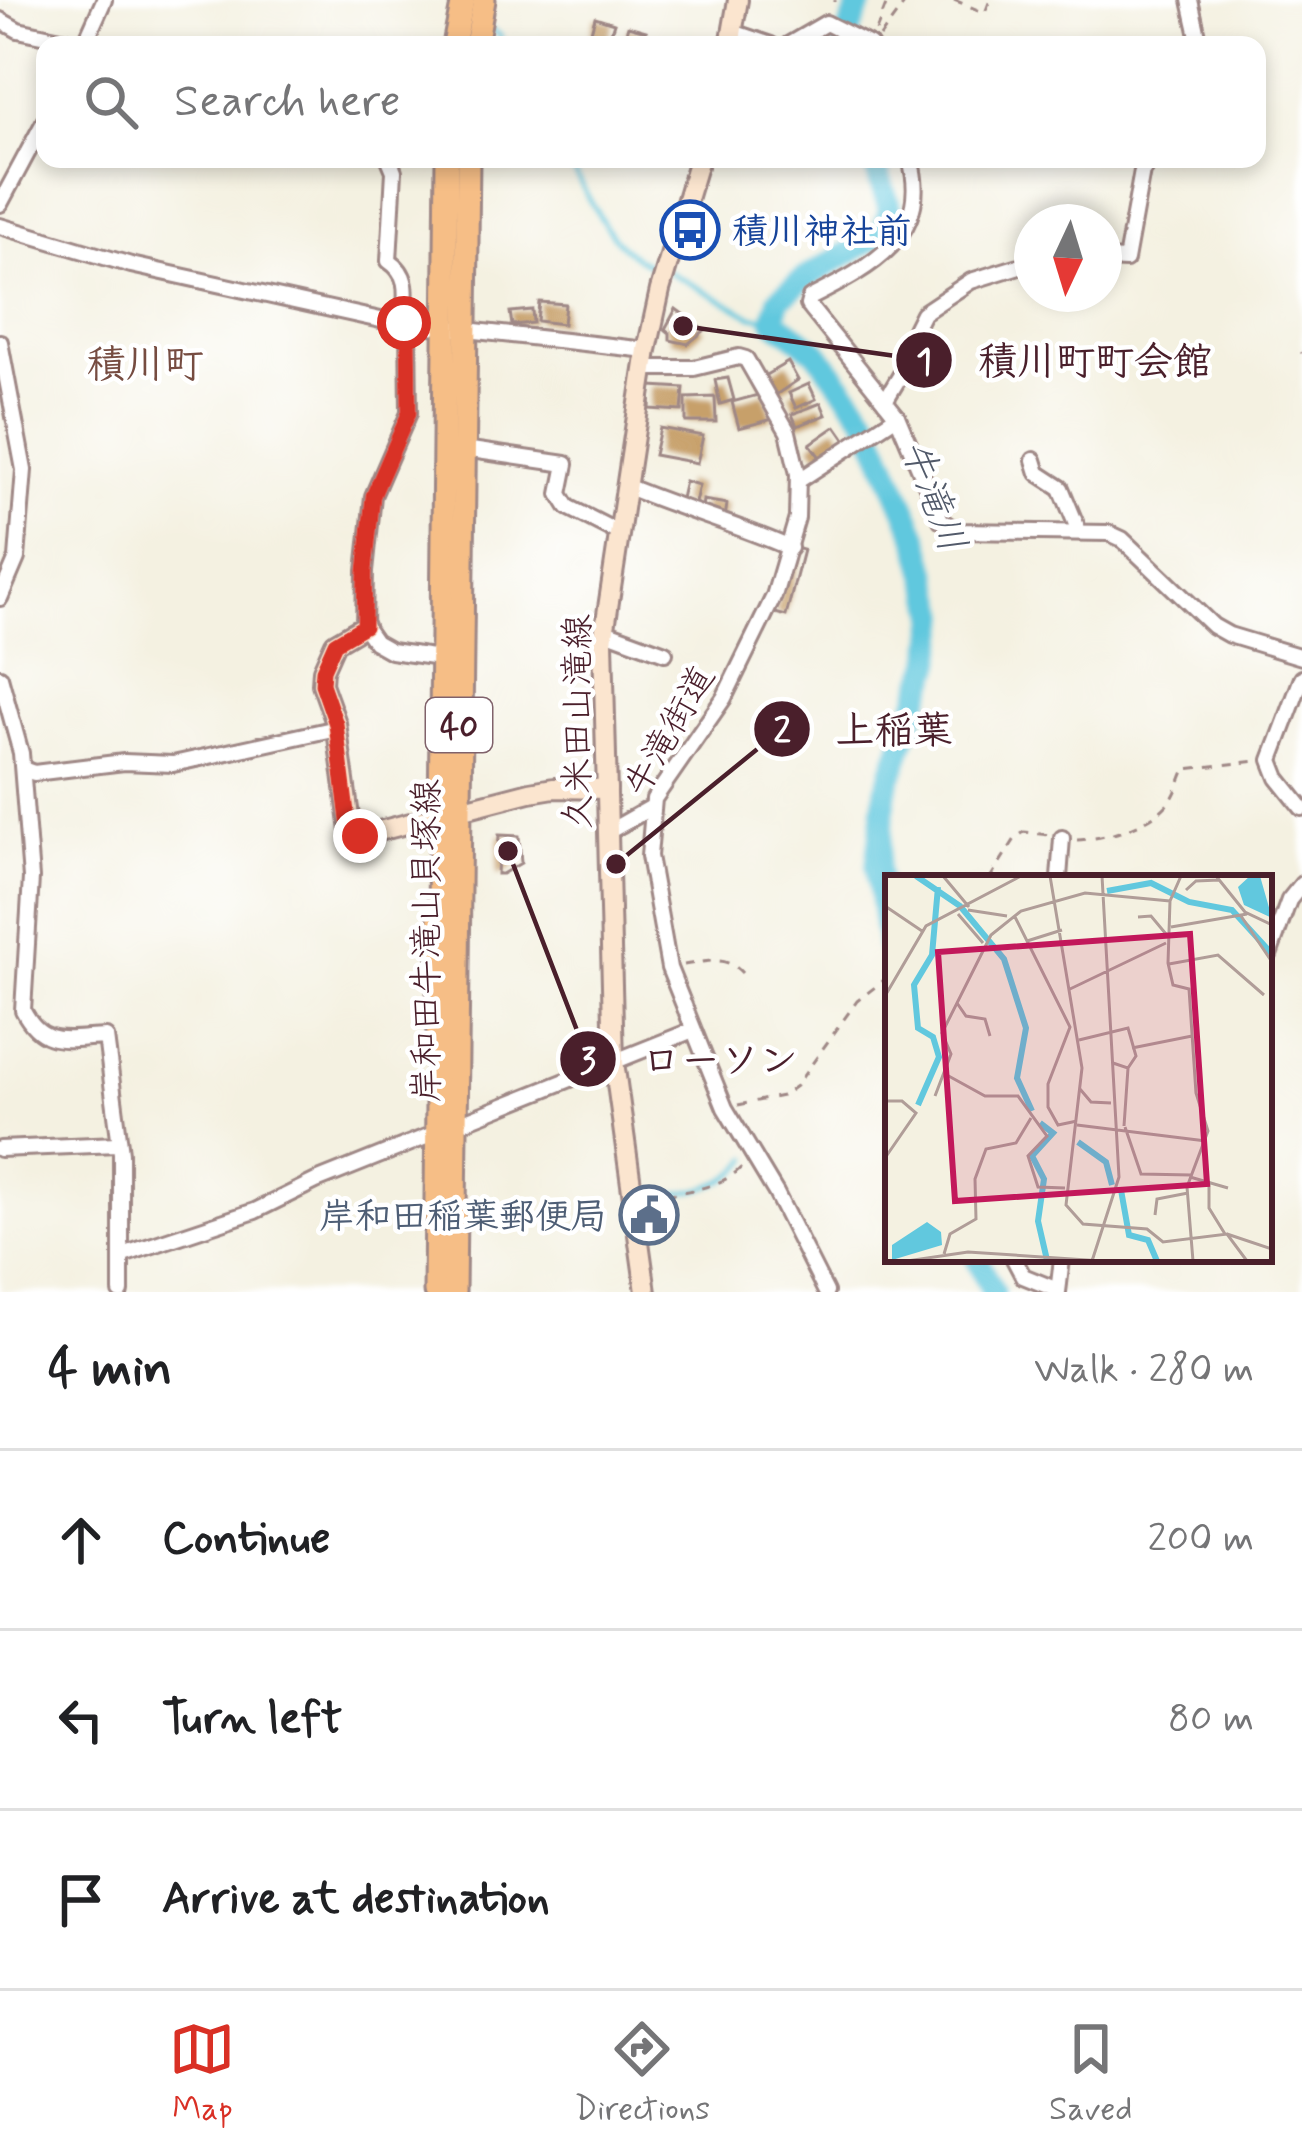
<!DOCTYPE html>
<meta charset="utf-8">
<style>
body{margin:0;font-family:Mynerve,"Klee One",sans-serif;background:#f2f2f2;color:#202124}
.compass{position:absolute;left:1014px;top:204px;width:108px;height:108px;border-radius:50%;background:#fff;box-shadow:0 6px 18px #0003;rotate:184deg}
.stop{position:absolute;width:36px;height:36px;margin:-27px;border:9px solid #d93025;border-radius:50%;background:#fff}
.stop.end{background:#d93025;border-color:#fff;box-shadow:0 3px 12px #0008}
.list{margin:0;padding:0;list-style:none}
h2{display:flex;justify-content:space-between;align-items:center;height:156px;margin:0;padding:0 48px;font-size:51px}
h2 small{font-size:39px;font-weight:400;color:#757577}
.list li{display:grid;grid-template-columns:78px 1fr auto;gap:36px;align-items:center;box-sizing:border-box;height:180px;padding:0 48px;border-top:3px solid #e0e0e0}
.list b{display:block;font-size:45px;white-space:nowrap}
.list em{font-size:39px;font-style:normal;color:#757577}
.icon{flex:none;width:66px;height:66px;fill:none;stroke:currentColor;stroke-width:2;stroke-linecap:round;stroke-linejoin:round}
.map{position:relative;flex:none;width:1302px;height:1292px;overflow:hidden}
.search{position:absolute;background:#fff;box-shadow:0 6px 18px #0003;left:36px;right:36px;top:36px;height:132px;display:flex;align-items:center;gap:30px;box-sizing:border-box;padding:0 42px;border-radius:24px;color:#757577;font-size:45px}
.sheet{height:696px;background:#fff}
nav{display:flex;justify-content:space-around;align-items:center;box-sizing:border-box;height:168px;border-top:3px solid #e0e0e0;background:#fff;font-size:33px;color:#757577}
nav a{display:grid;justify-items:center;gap:6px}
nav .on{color:#d93025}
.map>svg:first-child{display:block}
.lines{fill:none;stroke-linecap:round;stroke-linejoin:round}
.stream{stroke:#61c8de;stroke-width:4.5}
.river{stroke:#61c8de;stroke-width:24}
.building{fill:#c7a06b}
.street-casing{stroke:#9f8886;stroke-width:20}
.secondary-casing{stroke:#9f8886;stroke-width:24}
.primary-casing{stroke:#9f8886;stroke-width:27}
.path{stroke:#9f8886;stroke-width:3;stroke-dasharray:9 9;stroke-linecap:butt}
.street{stroke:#fff;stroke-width:14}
.secondary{stroke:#fbe5cf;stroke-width:18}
.primary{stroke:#f6be86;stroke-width:21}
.route{stroke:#d93025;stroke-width:15}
.labels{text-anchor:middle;stroke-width:9;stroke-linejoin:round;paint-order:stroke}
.shield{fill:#fff;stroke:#80626b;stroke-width:3}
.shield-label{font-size:33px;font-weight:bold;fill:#4a1f2b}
.transit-label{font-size:36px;font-weight:bold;fill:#164399;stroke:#fff;text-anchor:start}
.street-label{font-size:36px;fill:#4a1f2b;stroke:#fff}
.service-label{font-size:36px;font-weight:bold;fill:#4e5e75;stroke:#fff;text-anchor:end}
.neighbourhood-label{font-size:39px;font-weight:bold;fill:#764c41;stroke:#fff}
.water-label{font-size:39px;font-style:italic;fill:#525a6a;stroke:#fff}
.inset-river{fill:none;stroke:#61c8de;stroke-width:6}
.inset-road{fill:none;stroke:#b09d98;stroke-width:3}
.view{fill:#c2185b;fill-opacity:0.15;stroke:#c2185b;stroke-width:6}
.inset-edge{fill:none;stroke:#4a1f2b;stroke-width:6}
.leader{fill:none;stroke:#4a1f2b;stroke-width:4.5}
.callout-dot{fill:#4a1f2b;stroke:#fff;stroke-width:4.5}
.mark-label{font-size:36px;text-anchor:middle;font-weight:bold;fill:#fff}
.callout-label{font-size:39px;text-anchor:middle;font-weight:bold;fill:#4a1f2b;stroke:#fff;stroke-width:9;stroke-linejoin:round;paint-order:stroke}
</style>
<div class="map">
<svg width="1302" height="1292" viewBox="0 0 1302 1292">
<rect width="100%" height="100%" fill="#fff"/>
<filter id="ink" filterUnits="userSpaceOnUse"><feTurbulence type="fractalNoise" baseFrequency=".00833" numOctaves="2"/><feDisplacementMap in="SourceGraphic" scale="24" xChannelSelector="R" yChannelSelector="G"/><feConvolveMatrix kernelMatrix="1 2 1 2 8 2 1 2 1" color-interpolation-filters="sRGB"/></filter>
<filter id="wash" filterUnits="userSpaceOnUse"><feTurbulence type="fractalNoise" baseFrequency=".004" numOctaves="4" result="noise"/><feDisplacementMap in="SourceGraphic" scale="48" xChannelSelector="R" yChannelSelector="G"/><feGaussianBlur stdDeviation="2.7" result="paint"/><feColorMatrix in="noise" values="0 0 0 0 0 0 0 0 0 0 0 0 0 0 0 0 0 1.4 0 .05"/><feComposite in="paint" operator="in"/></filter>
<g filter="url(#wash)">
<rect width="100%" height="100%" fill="#f4f1e1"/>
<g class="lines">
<g class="stream">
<path d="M486 27 500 35 502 45"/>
<path d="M525 159 569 164C597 207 606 248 658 269"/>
<path d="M669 272 752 316 774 320"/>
<path d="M641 1199C677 1193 728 1192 749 1158"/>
</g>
<g class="river">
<path d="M844 45 862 0"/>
<path d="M873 159 890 209 883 232 804 279 779 299 774 320 816 351 867 419 918 538 939 615 932 662 886 790 877 867 888 946"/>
<path d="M977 1259 993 1292"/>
</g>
</g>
<g id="blocks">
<g class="building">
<path d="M595 17 614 23 607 45 589 39Z"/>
<path d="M628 26 646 31 643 39 648 40 647 45H622Z"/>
<path d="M539 302 565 304 563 324 537 321Z"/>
<path d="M676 309 705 330 688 344 670 340V333L665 329Z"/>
<path d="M532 310 533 323 512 325 510 312Z"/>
<path d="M788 362 798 380 771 398 759 379Z"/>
<path d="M728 378 734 400 720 404 715 380Z"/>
<path d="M809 384 816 399 796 408 789 393Z"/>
<path d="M651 386 684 388 682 411 650 409Z"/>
<path d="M765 393 773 419 739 428 732 402Z"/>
<path d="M715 397 716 422H686V398Z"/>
<path d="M821 403 826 415 797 426 792 414Z"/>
<path d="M836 426 847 442 822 460 810 444Z"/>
<path d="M660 428 703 436 697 463 654 455Z"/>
<path d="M685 481 699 485 694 507 680 503Z"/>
<path d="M703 500 727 504 725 518 701 515Z"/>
<path d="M792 547 803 550 786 616 775 613Z"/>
<path d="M499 835 519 836 521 863 502 874H497Z"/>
</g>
</g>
</g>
<g filter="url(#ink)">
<use href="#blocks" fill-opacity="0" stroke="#9f8886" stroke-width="3"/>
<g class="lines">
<defs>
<g id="street">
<path d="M1190 0 1200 45"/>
<path d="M0 20 18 30 85 44"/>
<path d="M733 32 771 45"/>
<path d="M84 45 104 0"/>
<path d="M788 45 826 23 870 45"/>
<path d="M389 159 394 171 389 261C412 276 405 298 404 323"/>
<path d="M910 159C933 237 867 269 810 298L808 305 897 416 941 520 956 531 1109 533 1122 539 1213 626 1229 635 1302 657"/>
<path d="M0 204 45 120"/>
<path d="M0 226 131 265 385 321 647 350"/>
<path d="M1104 259 1126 260 1142 171 1152 159"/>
<path d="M408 323 409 413 373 496 365 571 364 626 375 642 391 651 440 658"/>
<path d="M0 342 24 470 17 558 0 598"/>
<path d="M645 368H694L739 357 746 359 788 432 798 474 797 518 774 596 724 698 654 799 649 856 669 968 725 1108 776 1193 826 1292"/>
<path d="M885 401 909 361 915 329 923 313 971 281 1032 262"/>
<path d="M464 449 566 464 560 494 568 507 619 533"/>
<path d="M1034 460 1038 473 1061 488 1078 529"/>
<path d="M798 481 897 416"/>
<path d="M626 486C680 509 736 524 790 548"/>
<path d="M605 631 665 653"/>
<path d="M0 677 21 753 31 878 23 1010C43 1049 67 1038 106 1037L121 1153V1292"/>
<path d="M1302 678 1271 760 1278 778 1302 808"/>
<path d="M23 769 34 773 124 762 173 764 337 728"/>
<path d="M608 832 652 807"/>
<path d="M1059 878 1062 838"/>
<path d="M1269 955 1289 900 1302 884"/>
<path d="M0 1149 117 1144"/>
<path d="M123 1255 255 1211 316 1181 693 1030"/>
<path d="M1014 1259 1023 1276 1055 1289"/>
<path d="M1058 1292 1062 1259"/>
</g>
<g id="secondary">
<path d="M730 45 738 0"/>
<path d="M364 626 335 643 323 670 322 684 336 723 351 831 360 836 530 792 554 788 607 789"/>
<path d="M646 1292 614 1062 603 641 647 350 660 290 699 159"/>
</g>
<g id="primary">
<path d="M454 45 463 0"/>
<path d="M476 45 484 0"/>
<path d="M435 1292 447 159"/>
<path d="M454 1292 468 159"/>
</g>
</defs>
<use href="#street" class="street-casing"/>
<use href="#secondary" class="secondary-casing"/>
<use href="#primary" class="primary-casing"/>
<g class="path">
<path d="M954 0 985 13 990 0"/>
<path d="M835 2V0"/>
<path d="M876 31 888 0"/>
<path d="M880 37 907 0"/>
<path d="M1301 352 1302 353"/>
<path d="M1077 840C1106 839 1157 824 1173 797 1178 788 1181 778 1185 769L1258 761"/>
<path d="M990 878 1015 839 1024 832 1050 835"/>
<path d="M684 965C707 962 725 954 742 973"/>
<path d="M738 1105 782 1096 796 1086 857 1001 888 977"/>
<path d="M648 1197C679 1192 724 1190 744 1164"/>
</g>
<use href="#street" class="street"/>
<use href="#secondary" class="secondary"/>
<use href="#primary" class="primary"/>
</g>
</g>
<g class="lines" filter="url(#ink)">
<path class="route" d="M360 836 351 831 348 821 336 724 322 684 323 670 335 643 364 626 365 571 373 496 409 413 408 323H404"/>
</g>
<defs>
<symbol id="bus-ring" viewBox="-11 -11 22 22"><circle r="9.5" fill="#fff" stroke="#1a4fb4" stroke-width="1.5"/><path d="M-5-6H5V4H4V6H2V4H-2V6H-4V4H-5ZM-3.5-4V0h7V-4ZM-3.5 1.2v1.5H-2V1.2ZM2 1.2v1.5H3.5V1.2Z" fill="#1a4fb4"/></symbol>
<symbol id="civic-ring" viewBox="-11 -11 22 22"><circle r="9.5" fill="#fff" stroke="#5c6f8a" stroke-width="1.5"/><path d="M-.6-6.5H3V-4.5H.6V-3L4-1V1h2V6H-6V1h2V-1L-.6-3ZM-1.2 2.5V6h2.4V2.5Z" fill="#5c6f8a"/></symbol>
</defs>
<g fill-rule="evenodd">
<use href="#bus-ring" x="657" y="197" width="66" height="66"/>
<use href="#civic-ring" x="616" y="1182" width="66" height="66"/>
</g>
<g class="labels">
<rect class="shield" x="426" y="698" width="66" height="54" rx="9"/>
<g class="shield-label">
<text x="459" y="737">40</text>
</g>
<g class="transit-label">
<text x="732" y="243">積川神社前</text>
</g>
<g class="street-label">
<text transform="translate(576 722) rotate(-90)" y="13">久米田山滝線</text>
<text transform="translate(668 730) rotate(-60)" y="13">牛滝街道</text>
<text transform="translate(425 941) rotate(-90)" y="13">岸和田牛滝山貝塚線</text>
</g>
<g class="service-label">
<text x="607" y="1228">岸和田稲葉郵便局</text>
</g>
<g class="neighbourhood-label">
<text x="145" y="377">積川町</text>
</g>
<g class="water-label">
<text transform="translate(935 495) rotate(69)" y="14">牛滝川</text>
</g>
</g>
<g transform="translate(885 875)">
<rect width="387" height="387" fill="#f4f1e1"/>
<path d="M365 1H375L387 43 359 30 353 12ZM42 347 56 357 57 370 7 385V370Z" fill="#61c8de"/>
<path class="inset-river" d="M31 1 75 31 119 84 141 153 132 203 147 236M222 16 266 8 304 27 347 35 387 79M33 230 54 182 48 162 33 153 29 110 47 80 53 12M155 248 168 258 147 281 159 304 153 346 162 385M193 267 221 287 227 310M236 315 244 360 263 365 272 386"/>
<path class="inset-road" d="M58 1 84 32M165 1 197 193 181 330 198 349 262 354 278 367 342 359 362 386M296 1 285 26 283 88 288 110 304 114 311 218 323 256 302 312 308 386M331 1 360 37 387 50M301 15 311 6 334 5M0 31 37 56M83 35 122 41M73 39 98 68M356 41 387 87M130 42 185 152 163 209V232L173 250 192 246M253 42 266 41 281 59M286 52 362 39M142 66 177 55M284 89 333 80 379 120M185 114 281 68M0 121 41 51 136 1M72 128 81 141 100 144 105 161M194 165 243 153 251 181 243 193M247 173 307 161M228 188 243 193 239 251M60 199 100 221H133L162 261 143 281 153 312 180 313M195 214 206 227 226 228M50 221 66 179 57 158 106 60 136 36 200 18 285 26M0 226H17L31 238 0 283M192 250 321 266M240 252 256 299 306 300M305 302 343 313M324 306V333L340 359M270 340 272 324 303 318M342 359 387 374M59 379 65 359 91 344 90 304 101 274 131 268 146 243M22 386 83 377 217 386M207 386 234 302 217 1"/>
<path class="view" d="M305 59 322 309 70 326 53 77Z"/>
<rect width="387" height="387" class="inset-edge"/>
</g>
<path class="leader" d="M683 326L924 360M616 864L782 729M508 851L588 1059"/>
<g class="callout-dot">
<circle cx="683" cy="326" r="12"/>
<circle cx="616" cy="864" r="12"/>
<circle cx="508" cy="851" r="12"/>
<circle cx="924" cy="360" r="30"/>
<circle cx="782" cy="729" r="30"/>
<circle cx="588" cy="1059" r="30"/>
</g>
<g class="mark-label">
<text x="924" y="373">1</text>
<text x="782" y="742">2</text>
<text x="588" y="1072">3</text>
</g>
<g class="callout-label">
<text x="1095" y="374">積川町町会館</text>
<text x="894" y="743">上稲葉</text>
<text x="720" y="1073">ローソン</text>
</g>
</svg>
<svg class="compass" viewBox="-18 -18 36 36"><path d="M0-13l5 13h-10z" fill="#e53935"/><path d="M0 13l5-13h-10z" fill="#757577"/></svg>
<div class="stop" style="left:404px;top:323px"></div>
<div class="stop end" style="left:360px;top:836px"></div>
<div class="search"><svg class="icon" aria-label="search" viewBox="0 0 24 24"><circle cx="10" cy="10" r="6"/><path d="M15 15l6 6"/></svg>Search here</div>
</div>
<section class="sheet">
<h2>4 min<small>Walk · 280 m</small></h2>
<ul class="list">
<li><svg class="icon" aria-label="ahead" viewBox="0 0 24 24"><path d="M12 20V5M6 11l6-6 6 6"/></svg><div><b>Continue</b></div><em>200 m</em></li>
<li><svg class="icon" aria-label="left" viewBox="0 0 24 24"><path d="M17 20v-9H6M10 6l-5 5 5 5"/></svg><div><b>Turn left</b></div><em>80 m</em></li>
<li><svg class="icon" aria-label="arrive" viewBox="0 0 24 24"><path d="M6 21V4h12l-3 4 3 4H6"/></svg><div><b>Arrive at destination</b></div></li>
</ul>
</section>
<nav>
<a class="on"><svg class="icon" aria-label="map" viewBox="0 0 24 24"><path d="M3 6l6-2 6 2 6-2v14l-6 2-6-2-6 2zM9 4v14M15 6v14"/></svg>Map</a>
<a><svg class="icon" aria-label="directions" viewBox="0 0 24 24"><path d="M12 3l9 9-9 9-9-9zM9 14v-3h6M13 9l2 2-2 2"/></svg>Directions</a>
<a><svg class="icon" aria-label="saved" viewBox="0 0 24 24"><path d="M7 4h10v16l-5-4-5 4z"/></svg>Saved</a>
</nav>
